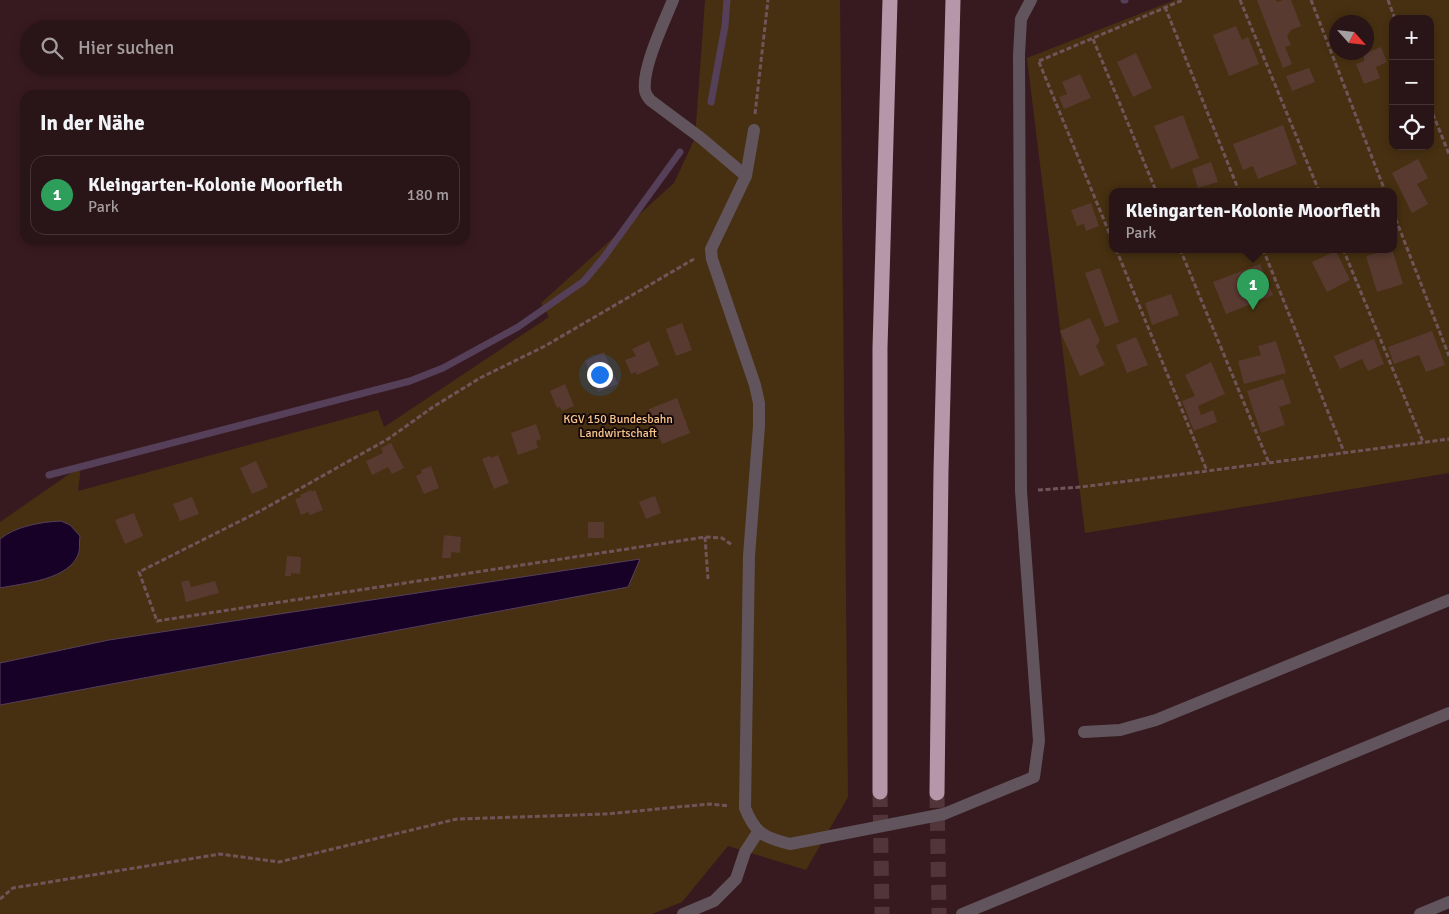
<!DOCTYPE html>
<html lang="de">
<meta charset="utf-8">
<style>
body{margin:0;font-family:Signika,sans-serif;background:#352124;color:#f1f3f6}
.controls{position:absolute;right:15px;top:15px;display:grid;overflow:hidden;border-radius:10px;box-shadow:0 2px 8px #0003}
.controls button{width:45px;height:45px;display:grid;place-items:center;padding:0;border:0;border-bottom:1px solid #453336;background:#291417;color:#f1f3f6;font:25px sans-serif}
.compass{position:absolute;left:1329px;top:15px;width:45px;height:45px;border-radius:50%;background:#291417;box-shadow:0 2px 8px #0003;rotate:117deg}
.you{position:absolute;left:599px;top:374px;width:18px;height:18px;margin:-12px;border:4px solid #fff;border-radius:50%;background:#1a73e8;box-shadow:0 0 0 8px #1a73e833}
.badge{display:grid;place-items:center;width:32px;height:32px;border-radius:50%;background:#1a73e8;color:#fff;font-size:16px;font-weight:700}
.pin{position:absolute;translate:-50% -41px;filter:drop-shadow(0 1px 2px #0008)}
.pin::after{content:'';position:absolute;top:26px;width:18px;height:15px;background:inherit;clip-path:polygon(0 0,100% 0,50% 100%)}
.popup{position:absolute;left:1109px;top:188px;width:288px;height:65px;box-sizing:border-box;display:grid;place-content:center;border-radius:10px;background:#291417;filter:drop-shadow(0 1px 4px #0005);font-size:16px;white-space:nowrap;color:#a59ea1}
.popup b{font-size:19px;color:#f1f3f6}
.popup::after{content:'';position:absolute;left:50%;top:100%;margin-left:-10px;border:10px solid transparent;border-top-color:#291417}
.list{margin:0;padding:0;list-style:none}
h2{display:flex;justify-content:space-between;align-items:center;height:65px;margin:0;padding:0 20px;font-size:21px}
h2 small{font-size:16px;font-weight:400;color:#a59ea1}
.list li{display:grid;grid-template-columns:32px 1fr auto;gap:15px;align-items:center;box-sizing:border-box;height:80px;margin:0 10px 10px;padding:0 10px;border:1px solid #453336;border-radius:15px}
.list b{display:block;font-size:19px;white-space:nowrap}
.list p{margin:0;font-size:16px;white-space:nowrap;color:#a59ea1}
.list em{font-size:16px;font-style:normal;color:#a59ea1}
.icon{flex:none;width:28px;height:28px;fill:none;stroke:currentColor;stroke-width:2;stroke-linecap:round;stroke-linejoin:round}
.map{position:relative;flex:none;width:1449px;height:914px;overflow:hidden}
.search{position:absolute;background:#291417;box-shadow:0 2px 8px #0003;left:20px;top:20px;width:450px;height:55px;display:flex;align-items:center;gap:12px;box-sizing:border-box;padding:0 18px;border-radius:28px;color:#a59ea1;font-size:19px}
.panel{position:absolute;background:#291417;box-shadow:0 2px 8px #0003;left:20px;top:90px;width:450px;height:155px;border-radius:15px}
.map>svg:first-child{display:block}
.green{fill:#473011;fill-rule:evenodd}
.water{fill:#180126;stroke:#553f59}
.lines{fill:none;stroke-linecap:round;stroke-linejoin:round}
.stream{stroke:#553f59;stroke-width:7}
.building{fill:#583a30}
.highway-tunnel{stroke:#51353a;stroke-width:15;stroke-dasharray:15 8;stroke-linecap:butt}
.path{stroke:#6f5559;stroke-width:3;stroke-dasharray:5 2.5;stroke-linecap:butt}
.minor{stroke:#61545c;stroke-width:12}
.highway{stroke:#b697aa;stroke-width:15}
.labels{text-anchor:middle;stroke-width:4;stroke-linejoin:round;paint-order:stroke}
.park-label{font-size:12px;fill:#f7c589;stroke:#16090b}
</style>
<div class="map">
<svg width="1449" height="914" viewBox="0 0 1449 914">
<rect width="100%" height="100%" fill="#371a1f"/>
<g class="green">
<path d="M705 0H840L848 797 806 870 728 846 682 902 652 914H0V522L81 466 78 491 378 410 384 427 549 317 541 303 674 183 695 138Z"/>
<path d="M1175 0H1449V473L1085 533 1027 58ZM1393 19H1430V146H1393ZM1336 22H1366V52H1336ZM1113 191H1393V249H1113Z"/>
</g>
<g class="water">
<path d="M61 521 70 525 80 536C79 541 80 547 79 552 71 580 24 583 0 588V539C16 526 41 522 61 521Z"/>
<path d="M640 559 628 587 0 705V663L109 640Z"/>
</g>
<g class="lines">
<g class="stream">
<path d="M1124 0H1125"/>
<path d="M711 102 725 26 727 0"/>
<path d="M49 475 410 381 443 368 518 327 584 281 604 257 680 152"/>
</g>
</g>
<g class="building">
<path d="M1257 0H1276L1277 2 1283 0H1291L1301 26 1291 30 1287 36 1291 45 1285 47 1292 64 1283 68Z"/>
<path d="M1236 26 1242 40 1248 37 1259 64 1229 76 1213 35Z"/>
<path d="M1381 47 1387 62 1376 67 1380 78 1364 84 1356 64 1364 61V54Z"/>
<path d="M1136 53 1152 88 1133 97 1117 62Z"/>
<path d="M1309 68 1315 82 1292 91 1286 76Z"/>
<path d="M1080 74 1091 98 1064 109 1059 97 1067 94 1062 82Z"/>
<path d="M1183 115 1199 158 1171 169 1154 126Z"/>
<path d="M1283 125 1297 164 1258 179 1253 166 1243 170 1233 144Z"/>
<path d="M1418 159 1428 178 1417 184 1428 204 1412 213 1392 173Z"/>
<path d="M1211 162 1218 182 1198 188 1192 169Z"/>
<path d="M1091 203 1099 226 1086 231 1084 224 1077 226 1071 210Z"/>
<path d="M1392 249 1403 284 1377 292 1366 256Z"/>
<path d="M1336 251 1350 280 1327 292 1312 262Z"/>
<path d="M1260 264 1273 295 1226 314 1213 282Z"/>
<path d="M1100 268 1119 322 1105 327 1085 273Z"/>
<path d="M1171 294 1179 315 1152 325 1145 303Z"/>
<path d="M1090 318 1100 341 1096 346 1105 365 1080 376 1060 331Z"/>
<path d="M682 323 692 350 676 356 666 329Z"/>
<path d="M1432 331 1445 365 1426 372 1419 355 1394 364 1388 347Z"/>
<path d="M1136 337 1148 365 1127 373 1116 345Z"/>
<path d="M1374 339 1384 364 1368 371 1362 359 1340 369 1334 356Z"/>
<path d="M649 341 659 365 637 375 636 372 631 374 625 360 636 356 632 349Z"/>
<path d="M1276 341 1286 373 1244 384 1238 361 1261 355 1258 346Z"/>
<path d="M604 352 618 384 598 392 585 361Z"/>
<path d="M1211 362 1225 394 1198 406 1201 415 1213 410 1217 422 1194 431 1182 401 1195 396 1185 375Z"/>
<path d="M1283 379 1291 403 1279 407 1285 425 1261 433 1247 391Z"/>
<path d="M565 384 574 406 562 411 560 407 557 408 550 391Z"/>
<path d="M677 398 690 433 662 444 649 409Z"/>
<path d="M536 424 541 439 536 441 538 448 518 455 511 433Z"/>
<path d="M391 443 404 468 392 474 388 467 372 475 366 461 383 453 381 448Z"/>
<path d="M498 455 509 483 494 489 482 459 490 456 491 458Z"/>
<path d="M256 461 268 487 252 494 240 468Z"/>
<path d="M431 466 439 488 424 494 416 476 422 473 421 470Z"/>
<path d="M311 490 312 492 315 490 323 510 310 515 308 512 301 515 295 499 301 497 300 495Z"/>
<path d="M655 496 661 513 646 519 639 502Z"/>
<path d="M192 497 199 514 180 521 173 504Z"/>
<path d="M134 513 143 536 125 544 115 520Z"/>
<rect x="588" y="522" width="16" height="16"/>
<path d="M444 535 461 537 460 553 451 552V558H442Z"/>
<path d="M287 556 301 557 300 574 291 573V576H285Z"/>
<path d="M189 580 191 587 215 581 219 593 186 602 181 582Z"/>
</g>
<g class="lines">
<g class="highway-tunnel">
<path d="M880 792 882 914"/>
<path d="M937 793 939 914"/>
</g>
<g class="path">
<path d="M1240 0 1319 191"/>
<path d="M1311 0 1385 191"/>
<path d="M1388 0 1395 19"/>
<path d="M1165 7 1239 191"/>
<path d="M1093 39 1156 191"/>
<path d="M1039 61 1183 0"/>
<path d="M1039 62 1113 242"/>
<path d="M1430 107 1449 154"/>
<path d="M755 114 768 0"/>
<path d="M1393 212 1449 356"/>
<path d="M1116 249 1207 471"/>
<path d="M1180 249 1269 463"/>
<path d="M1263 249 1344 452"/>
<path d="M1343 249 1423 442"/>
<path d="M694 259 545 346 480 378 433 407 388 439 262 510 139 572 157 621 705 537 722 538 732 545"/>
<path d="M1038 490 1081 487 1207 471 1449 439"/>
<path d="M705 537 708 579"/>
<path d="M0 899 13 888 220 854 279 862 457 819 606 814 709 804 729 806"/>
</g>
<g class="minor">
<path d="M673 0C664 22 642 68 645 90 645 94 648 97 650 100L701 138 746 176"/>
<path d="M754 130 746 176 711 249 712 259 755 385 759 403V426L749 556 745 808C755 833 764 838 790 844L944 814 1034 777 1039 741 1021 491 1019 55 1021 19 1031 0"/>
<path d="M1084 732 1120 730 1156 720 1449 600"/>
<path d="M683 914 714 901 736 879 745 852 758 832"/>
<path d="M962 914 1449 713"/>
<path d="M1420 914 1449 902"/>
</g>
<g class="highway">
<path d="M880 792V348L890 0"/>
<path d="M937 793 941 471 953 0"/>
</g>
</g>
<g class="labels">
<g class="park-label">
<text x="618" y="423">KGV 150 Bundesbahn<tspan x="618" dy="14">Landwirtschaft</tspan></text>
</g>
</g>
</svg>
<div class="controls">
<button>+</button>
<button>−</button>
<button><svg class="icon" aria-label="locate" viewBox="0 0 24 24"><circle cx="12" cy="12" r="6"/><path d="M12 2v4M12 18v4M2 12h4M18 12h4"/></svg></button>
</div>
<svg class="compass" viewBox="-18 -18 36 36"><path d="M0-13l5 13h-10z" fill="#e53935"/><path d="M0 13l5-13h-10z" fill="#a59ea1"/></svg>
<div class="you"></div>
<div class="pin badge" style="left:1253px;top:310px;background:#2e9e5b">1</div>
<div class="popup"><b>Kleingarten-Kolonie Moorfleth</b>Park</div>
<div class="search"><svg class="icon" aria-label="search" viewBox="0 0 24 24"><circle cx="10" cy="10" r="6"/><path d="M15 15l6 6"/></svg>Hier suchen</div>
<section class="panel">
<h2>In der Nähe<small></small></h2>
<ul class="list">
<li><span class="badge" style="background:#2e9e5b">1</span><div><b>Kleingarten-Kolonie Moorfleth</b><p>Park</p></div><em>180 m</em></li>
</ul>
</section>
</div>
